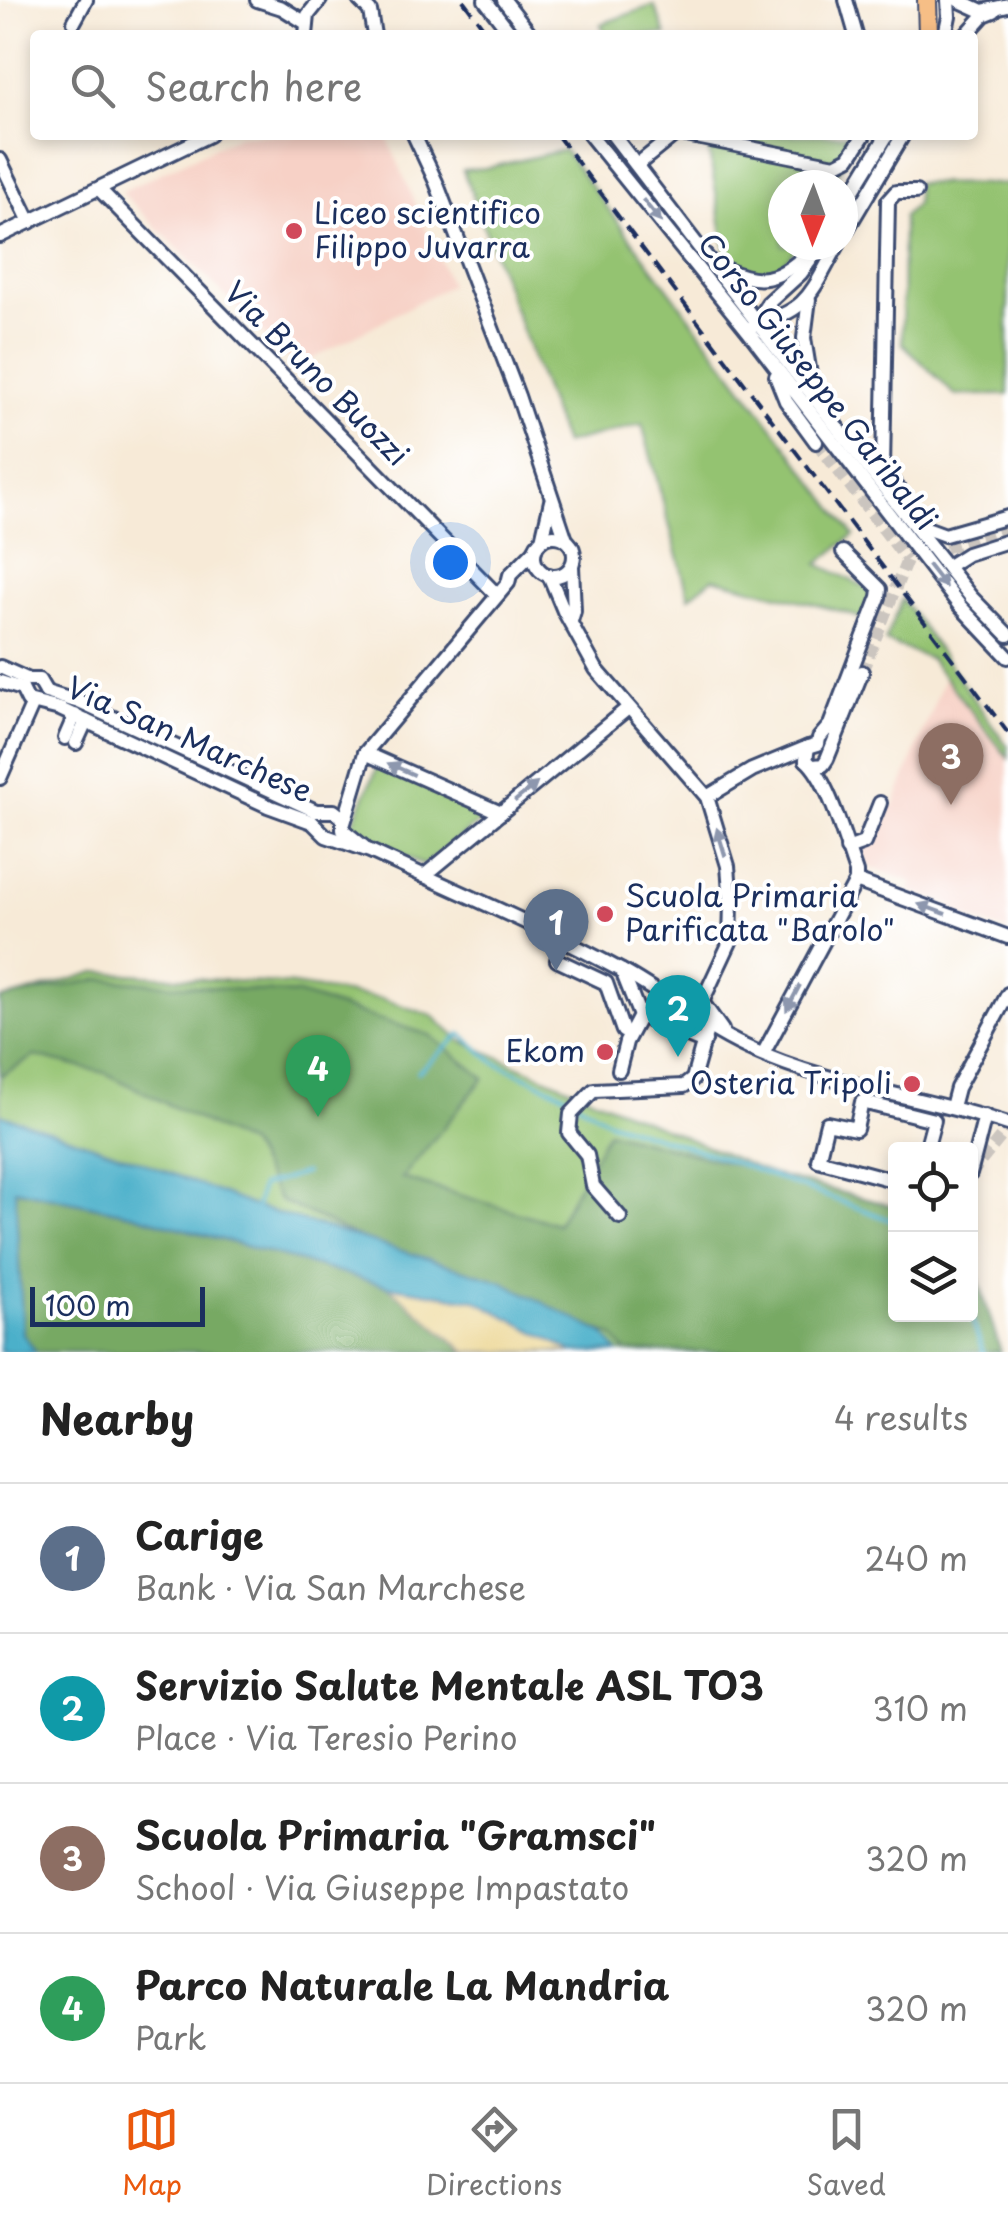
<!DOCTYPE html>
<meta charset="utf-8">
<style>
body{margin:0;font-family:"Playpen Sans",sans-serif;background:#f6f6f6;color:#222}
.controls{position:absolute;right:30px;bottom:30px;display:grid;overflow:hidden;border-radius:10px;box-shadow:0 5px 15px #0003}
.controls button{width:90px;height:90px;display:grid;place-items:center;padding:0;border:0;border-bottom:2px solid #e0e0e0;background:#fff;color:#222;font:50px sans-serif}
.compass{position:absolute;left:768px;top:170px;width:90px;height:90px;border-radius:50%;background:#fff;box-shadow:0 5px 15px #0003;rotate:181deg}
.scale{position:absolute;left:30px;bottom:25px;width:175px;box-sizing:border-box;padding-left:10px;border:5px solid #1b2f5e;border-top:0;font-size:28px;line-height:35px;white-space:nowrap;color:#1b2f5e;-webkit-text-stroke:8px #fff;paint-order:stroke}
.you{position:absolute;left:450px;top:562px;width:35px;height:35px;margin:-25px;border:8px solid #fff;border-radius:50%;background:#1a73e8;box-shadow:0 0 0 15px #1a73e833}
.badge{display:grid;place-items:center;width:65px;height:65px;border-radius:50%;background:#ea580c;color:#fff;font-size:32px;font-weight:700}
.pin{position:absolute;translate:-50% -82px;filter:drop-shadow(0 2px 5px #0008)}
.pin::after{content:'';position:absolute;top:52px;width:35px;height:30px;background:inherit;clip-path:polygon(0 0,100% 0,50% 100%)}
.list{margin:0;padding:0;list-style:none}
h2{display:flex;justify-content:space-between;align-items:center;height:130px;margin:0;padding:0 40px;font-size:42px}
h2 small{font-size:32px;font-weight:400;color:#767676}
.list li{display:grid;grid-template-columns:65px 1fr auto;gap:30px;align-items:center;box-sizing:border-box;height:150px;padding:0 40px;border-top:2px solid #e0e0e0}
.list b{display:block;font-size:38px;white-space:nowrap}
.list p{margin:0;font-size:32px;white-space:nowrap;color:#767676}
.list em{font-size:32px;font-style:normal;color:#767676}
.icon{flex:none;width:55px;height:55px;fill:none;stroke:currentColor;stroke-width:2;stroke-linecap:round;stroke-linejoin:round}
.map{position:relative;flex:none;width:1008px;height:1352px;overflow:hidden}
.search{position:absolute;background:#fff;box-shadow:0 5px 15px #0003;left:30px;right:30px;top:30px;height:110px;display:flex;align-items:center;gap:25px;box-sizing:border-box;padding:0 35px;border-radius:10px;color:#767676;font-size:38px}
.sheet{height:730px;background:#fff}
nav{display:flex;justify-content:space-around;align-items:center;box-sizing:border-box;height:140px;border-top:2px solid #e0e0e0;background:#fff;font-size:28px;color:#767676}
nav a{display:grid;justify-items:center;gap:5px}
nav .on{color:#ea580c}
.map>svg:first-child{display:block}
.built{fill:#f7d1c6}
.green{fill:#94c371;stroke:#587968;stroke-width:2.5}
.forest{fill:#77a963;stroke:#496c60;stroke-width:2.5}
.sand{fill:#eeda9e;stroke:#84847e;stroke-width:2.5}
.water{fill:#4bb0ca;stroke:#337094;stroke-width:2.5}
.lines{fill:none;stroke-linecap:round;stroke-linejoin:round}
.stream{stroke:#4bb0ca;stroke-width:4}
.minor-tunnel{stroke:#cbc5bf;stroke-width:12;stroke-dasharray:12 6;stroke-linecap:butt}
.minor-casing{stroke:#3c4b70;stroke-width:18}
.highway-casing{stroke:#3c4b70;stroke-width:22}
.minor{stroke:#fff;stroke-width:12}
.highway{stroke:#f6be86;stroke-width:18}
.rail{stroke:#1b2f5e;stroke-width:4;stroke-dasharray:15 8;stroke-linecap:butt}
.oneway{fill:#8d97ae}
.poi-dot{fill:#d1495b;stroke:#fff;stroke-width:4}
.labels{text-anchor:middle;stroke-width:8;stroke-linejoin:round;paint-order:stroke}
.poi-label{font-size:30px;fill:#1b2f5e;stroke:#fff;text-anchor:start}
.street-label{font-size:30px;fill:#1b2f5e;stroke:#fff}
</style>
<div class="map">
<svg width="1008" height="1352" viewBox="0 0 1008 1352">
<rect width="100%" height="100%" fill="#fff"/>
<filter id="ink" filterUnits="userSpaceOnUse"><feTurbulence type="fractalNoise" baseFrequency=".01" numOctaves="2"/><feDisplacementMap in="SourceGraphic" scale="20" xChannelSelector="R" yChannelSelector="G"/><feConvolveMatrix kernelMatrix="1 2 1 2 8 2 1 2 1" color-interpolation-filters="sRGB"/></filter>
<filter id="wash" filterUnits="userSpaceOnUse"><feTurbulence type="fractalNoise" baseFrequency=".0048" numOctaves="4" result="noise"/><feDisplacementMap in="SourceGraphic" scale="40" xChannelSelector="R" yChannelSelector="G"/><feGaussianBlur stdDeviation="2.25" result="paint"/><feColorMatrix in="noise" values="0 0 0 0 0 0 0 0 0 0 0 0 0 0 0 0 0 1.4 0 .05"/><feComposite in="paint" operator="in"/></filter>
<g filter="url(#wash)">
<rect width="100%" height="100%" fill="#f7ead7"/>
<g class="built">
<path d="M240 135H386L450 285 297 367 121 192Z"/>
<path d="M945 676 1008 758V932L953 912V906L911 891 913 882 869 867 862 850 884 803 894 806Z"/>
</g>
<g class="green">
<path d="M654 5 666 35H605L601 24Z"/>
<path d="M706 135H860L831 185H783V245H797C777 279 753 279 726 252Z"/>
<path d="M564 150 854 535 818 564 876 592 865 620 844 612 713 578 689 597 642 424 564 444 463 170 486 168Z"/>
<path d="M916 183 1008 184V395H955L902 343 903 216 916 204Z"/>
<path d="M902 599 1008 747V758L930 659 885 641Z"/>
<path d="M378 766 483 807 485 818 424 865 349 831Z"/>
<path d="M96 972 293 985 383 999 433 1016 461 1041 813 1192 831 1352H10L0 1338V1001Z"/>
</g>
<g class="forest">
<path d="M100 979 298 994 430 1035 484 1078 402 1178 557 1224 608 1131 893 1206 896 1208V1314H970L971 1257 1001 1352H626L613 1336 359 1238 279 1200 249 1145 105 1073 35 1056 0 1076V999Z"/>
<path d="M14 1189 131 1214 388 1286 466 1352H36L23 1334Z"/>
</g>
<path class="sand" d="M388 1286 475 1300 582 1352H466Z"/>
<path class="water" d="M0 1114 137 1160 256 1207 501 1281 604 1334 618 1352H573L475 1300 388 1286 131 1214 15 1189 23 1334 36 1352H0Z"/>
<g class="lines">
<g class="stream">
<path d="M418 1072 461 1034 494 1062 566 1095 608 1121 714 1155 896 1222"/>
<path d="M256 1207 261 1186 305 1173"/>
<path d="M970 1314 983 1352"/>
</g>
</g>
</g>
<g filter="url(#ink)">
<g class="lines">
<g class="minor-tunnel">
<path d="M816 442 907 560"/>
<path d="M928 553 1008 528"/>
<path d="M862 672 907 560"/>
<path d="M970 1175 1008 1128"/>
</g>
<defs>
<g id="minor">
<path d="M257 0 282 8 306 23"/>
<path d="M359 0 370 11 374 35"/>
<path d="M485 0 512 35"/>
<path d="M504 0 531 35"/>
<path d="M846 0 856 35"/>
<path d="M958 0 982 11 1008 5"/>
<path d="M74 22 86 0"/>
<path d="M306 35 308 15 320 0"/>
<path d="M945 35 949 16 948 0"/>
<path d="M966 35 984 15 994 11"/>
<path d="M414 135 436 182 518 396 566 540"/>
<path d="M590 135 748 331 960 606 1008 657"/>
<path d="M613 135 863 461 971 597 1008 635"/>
<path d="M686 135 835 165 849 158 864 135"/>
<path d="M0 160 30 222"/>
<path d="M637 165 674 135"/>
<path d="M99 189 497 595"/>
<path d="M843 207 887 135"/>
<path d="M0 236 209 135"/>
<path d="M843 236 903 135"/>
<path d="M711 263C764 288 775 283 818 245"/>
<path d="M809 299 804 338 813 393"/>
<path d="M756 323C810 312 812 289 838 245"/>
<path d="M753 326 768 303 801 273 812 258"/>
<path d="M776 376 786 401 816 442"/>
<path d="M876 466 883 468 926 528 945 535 1008 517"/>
<path d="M883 468 888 201 896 192H916"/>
<circle cx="554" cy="556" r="20"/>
<path d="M542 540 551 501"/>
<path d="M948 566 967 554 1008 541"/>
<path d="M549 575 564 611 596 669 707 797 728 866 731 903 730 942 702 1002"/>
<path d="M571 621 574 611 572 566"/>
<path d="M0 667 29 680H39L46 692"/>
<path d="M0 682 22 689"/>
<path d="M22 689 28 701 60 709 268 806 312 822 326 836 370 851C454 890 542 927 624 972 666 995 701 1026 746 1047 825 1085 924 1097 1008 1124"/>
<path d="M46 692 79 702 316 811H334L343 818V830L364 847"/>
<path d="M65 738 75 715"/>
<path d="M76 743 86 721"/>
<path d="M365 753 501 813"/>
<path d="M806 760 808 747 818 744 819 738 830 725 879 597 880 589 843 552"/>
<path d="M806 760C829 780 845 842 856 872V881"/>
<path d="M814 766 823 765 827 759 862 672"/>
<path d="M0 778 33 703"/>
<path d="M707 797 752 770 808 747"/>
<path d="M344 823 365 753 508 583 510 575 535 550"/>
<path d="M847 849 864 843 880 803"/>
<path d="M424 876 628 708"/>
<path d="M856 881 1008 937"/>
<path d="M557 960 606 983 623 1031"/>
<path d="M622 971 640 1016 697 1040 705 1041"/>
<path d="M668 997 702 1002 722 1030"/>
<path d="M763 1054 856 881"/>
<path d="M619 1070 626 1042 640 1016"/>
<path d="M952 1107 957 1088 1008 994"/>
<path d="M970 1174 985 1116"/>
<path d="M896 1181 818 1160 827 1123 856 1129 862 1102 934 1120 926 1150"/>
<path d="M620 1217 593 1186 587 1155 569 1133 571 1114 594 1090 684 1086 693 1079 708 1026"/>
</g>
<path id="highway" d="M927 0 928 35"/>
</defs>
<use href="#minor" class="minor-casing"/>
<use href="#highway" class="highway-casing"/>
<use href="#minor" class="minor"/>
<use href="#highway" class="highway"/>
<g class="rail">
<path d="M463 0 489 35"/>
<path d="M557 135 1008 733"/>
</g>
</g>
<defs><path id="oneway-solid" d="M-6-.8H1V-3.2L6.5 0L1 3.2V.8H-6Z" transform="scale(2.5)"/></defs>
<g class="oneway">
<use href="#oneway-solid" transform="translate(652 211) rotate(51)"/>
<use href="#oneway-solid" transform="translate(937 576) rotate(52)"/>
<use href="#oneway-solid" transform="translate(401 769) rotate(-156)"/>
<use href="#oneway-solid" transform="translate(526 792) rotate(-39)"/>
<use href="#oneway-solid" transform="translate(721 842) rotate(-107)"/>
<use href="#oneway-solid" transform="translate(932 909) rotate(-160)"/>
<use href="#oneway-solid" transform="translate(793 998) rotate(118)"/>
</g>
</g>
<g class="poi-dot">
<circle cx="294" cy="231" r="10"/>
<circle cx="605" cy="914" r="10"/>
<circle cx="605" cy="1052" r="10"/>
<circle cx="912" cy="1084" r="10"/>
</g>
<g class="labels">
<g class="poi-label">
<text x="314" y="224">Liceo scientifico<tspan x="314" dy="34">Filippo Juvarra</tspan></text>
<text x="625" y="907">Scuola Primaria<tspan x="625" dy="34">Parificata "Barolo"</tspan></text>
<text x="585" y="1062" text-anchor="end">Ekom</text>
<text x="892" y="1094" text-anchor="end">Osteria Tripoli</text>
</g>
<g class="street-label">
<text transform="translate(316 374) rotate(45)" y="10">Via Bruno Buozzi</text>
<text transform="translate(817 382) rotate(52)" y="10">Corso Giuseppe Garibaldi</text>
<text transform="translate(189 740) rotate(24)" y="10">Via San Marchese</text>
</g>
</g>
</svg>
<div class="controls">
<button><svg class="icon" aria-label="locate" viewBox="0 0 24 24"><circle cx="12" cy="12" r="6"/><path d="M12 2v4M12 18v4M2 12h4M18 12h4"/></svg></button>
<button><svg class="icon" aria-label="layers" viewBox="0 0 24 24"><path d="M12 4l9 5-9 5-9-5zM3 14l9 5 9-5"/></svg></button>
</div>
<svg class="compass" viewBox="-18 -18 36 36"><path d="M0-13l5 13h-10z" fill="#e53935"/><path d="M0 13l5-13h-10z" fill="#767676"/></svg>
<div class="scale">100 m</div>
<div class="you"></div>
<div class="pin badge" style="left:556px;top:971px;background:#5c6f8a">1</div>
<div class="pin badge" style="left:678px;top:1057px;background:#0f9aa8">2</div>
<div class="pin badge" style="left:951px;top:805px;background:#8d6e63">3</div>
<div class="pin badge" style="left:318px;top:1117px;background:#2e9e5b">4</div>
<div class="search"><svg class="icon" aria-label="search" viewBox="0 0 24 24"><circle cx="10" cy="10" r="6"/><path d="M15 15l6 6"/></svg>Search here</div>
</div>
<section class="sheet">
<h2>Nearby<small>4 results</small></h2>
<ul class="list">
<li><span class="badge" style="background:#5c6f8a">1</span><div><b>Carige</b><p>Bank · Via San Marchese</p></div><em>240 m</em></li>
<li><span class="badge" style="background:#0f9aa8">2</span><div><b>Servizio Salute Mentale ASL TO3</b><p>Place · Via Teresio Perino</p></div><em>310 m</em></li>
<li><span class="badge" style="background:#8d6e63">3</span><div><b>Scuola Primaria &quot;Gramsci&quot;</b><p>School · Via Giuseppe Impastato</p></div><em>320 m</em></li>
<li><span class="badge" style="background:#2e9e5b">4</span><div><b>Parco Naturale La Mandria</b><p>Park</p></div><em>320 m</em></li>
</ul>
</section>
<nav>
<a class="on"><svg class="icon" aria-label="map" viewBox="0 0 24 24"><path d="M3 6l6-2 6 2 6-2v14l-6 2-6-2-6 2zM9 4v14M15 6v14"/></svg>Map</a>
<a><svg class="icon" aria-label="directions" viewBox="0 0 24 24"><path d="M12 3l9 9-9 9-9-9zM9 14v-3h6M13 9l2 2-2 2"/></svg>Directions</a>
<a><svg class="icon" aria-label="saved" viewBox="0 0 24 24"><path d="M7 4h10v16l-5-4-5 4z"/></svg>Saved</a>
</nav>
